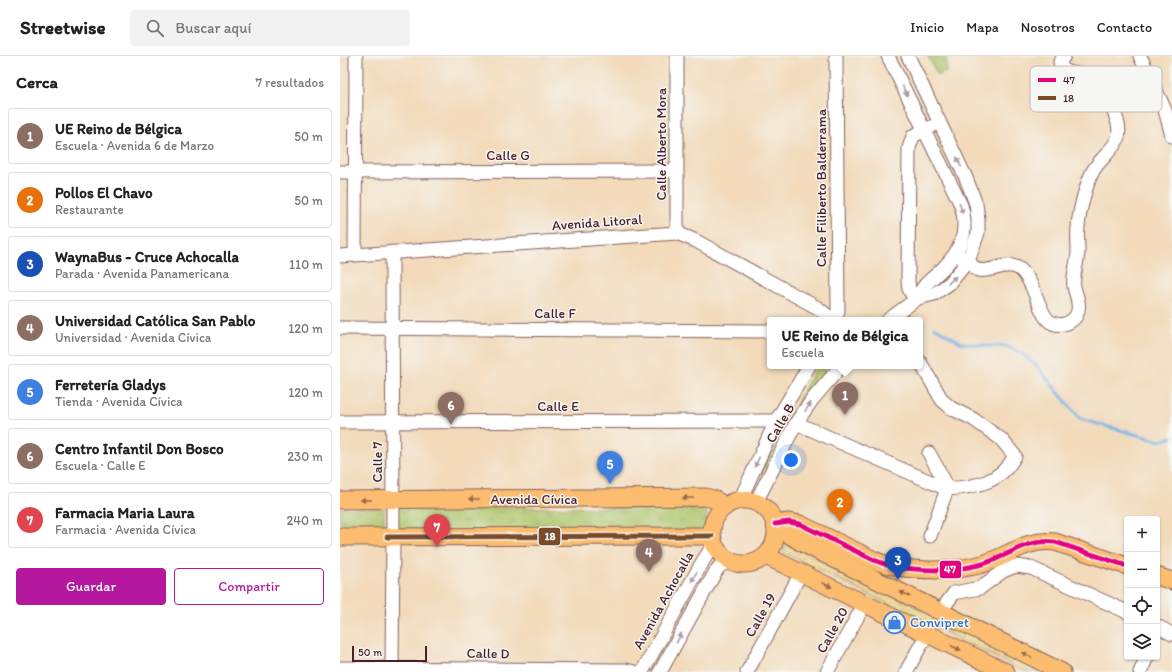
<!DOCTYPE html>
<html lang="es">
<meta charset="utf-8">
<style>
body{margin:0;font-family:Itim,sans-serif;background:#f2f2f2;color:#222}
.controls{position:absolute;right:12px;bottom:12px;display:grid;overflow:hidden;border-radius:4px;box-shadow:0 1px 3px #0004}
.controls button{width:36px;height:36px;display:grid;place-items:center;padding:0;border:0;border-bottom:1px solid #e0e0e0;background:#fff;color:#222;font:20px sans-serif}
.scale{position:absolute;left:12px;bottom:10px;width:75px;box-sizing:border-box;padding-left:4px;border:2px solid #4a1f2b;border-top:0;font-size:11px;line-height:14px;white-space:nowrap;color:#4a1f2b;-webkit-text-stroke:3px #f6f6f2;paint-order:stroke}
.you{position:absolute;left:451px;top:404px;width:14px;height:14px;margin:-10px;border:3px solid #fff;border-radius:50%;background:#1a73e8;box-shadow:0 0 0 6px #1a73e833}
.badge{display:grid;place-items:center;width:26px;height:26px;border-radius:50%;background:#b5179e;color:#fff;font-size:13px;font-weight:700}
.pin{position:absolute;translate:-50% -33px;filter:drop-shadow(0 1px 2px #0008)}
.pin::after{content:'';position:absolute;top:21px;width:14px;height:12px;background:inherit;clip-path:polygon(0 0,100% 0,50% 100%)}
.popup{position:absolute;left:427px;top:261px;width:156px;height:52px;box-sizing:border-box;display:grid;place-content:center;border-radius:4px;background:#fff;filter:drop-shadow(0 1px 3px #0005);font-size:13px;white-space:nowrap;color:#767676}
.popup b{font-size:15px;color:#222}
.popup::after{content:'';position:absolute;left:50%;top:100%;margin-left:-8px;border:8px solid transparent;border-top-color:#fff}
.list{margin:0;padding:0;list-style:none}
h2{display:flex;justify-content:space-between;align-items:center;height:52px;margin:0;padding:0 16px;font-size:17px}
h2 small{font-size:13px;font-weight:400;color:#767676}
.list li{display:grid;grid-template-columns:26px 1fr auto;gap:12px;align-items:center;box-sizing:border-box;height:56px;margin:0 8px 8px;padding:0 8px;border:1px solid #e0e0e0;border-radius:4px}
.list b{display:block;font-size:15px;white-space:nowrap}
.list p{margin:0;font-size:13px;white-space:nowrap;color:#767676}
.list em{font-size:13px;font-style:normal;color:#767676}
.actions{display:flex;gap:8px;padding:12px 16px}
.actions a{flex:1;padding:9px 0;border:1px solid #b5179e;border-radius:4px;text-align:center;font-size:14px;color:#b5179e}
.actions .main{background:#b5179e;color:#fff}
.icon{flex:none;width:22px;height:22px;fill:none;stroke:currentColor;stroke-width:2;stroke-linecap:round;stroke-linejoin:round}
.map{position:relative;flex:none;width:832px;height:616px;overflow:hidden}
header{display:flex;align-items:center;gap:24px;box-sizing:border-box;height:56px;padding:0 20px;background:#fff;border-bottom:1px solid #e0e0e0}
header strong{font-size:19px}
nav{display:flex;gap:22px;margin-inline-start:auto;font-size:14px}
.search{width:280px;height:36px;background:#f2f2f2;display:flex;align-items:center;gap:10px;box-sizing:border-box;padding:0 14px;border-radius:4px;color:#767676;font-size:15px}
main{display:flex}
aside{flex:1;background:#fff}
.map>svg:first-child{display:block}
.grass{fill:#aec56a;stroke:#7c724a}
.sand{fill:url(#sand-dots);stroke:#9c7c64}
.park{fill:url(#park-tufts);stroke:#7c724a}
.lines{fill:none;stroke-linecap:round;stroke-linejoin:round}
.stream{stroke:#78b2e8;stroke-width:3}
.minor-casing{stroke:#85605d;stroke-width:15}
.major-casing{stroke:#85605d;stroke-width:19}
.minor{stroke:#fff;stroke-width:13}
.major{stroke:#fcbd6f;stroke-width:17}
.bus-1-casing{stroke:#f6f6f2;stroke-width:8}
.bus-2-casing{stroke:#f6f6f2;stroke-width:8}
.bus-1{stroke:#e5007d;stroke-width:5}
.bus-2{stroke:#7a4b2a;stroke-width:5}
.oneway{fill:#ae9aa0}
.oneway2{fill:#9a664a}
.labels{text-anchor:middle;stroke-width:3;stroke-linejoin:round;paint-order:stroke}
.street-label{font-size:14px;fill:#4a1f2b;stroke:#f6f6f2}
.shop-label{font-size:14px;fill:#366cbe;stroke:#f6f6f2;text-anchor:start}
.key{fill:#f6f6f2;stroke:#c2b6b6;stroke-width:1}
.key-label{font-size:11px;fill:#4a1f2b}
.line-badge{stroke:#f6f6f2;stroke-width:1.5}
.badge-label{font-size:11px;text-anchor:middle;font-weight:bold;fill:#fff}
</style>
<header>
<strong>Streetwise</strong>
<div class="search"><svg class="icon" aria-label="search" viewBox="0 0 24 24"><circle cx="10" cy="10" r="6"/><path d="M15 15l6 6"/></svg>Buscar aquí</div>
<nav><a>Inicio</a><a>Mapa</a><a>Nosotros</a><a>Contacto</a></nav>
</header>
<main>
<aside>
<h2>Cerca<small>7 resultados</small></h2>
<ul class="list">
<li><span class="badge" style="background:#8d6e63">1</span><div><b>UE Reino de Bélgica</b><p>Escuela · Avenida 6 de Marzo</p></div><em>50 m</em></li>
<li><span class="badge" style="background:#e8710a">2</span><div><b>Pollos El Chavo</b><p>Restaurante</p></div><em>50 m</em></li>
<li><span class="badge" style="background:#1a4fb4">3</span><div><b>WaynaBus - Cruce Achocalla</b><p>Parada · Avenida Panamericana</p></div><em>110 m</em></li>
<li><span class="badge" style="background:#8d6e63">4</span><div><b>Universidad Católica San Pablo</b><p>Universidad · Avenida Cívica</p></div><em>120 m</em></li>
<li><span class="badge" style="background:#3f7fe0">5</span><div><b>Ferretería Gladys</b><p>Tienda · Avenida Cívica</p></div><em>120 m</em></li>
<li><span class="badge" style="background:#8d6e63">6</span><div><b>Centro Infantil Don Bosco</b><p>Escuela · Calle E</p></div><em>230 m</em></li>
<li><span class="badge" style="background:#e0444e">7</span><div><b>Farmacia Maria Laura</b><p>Farmacia · Avenida Cívica</p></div><em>240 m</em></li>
</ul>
<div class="actions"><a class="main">Guardar</a><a>Compartir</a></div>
</aside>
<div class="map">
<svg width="832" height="616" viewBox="0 0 832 616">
<defs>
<pattern id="sand-dots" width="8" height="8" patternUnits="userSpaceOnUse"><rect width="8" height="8" fill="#eeda9e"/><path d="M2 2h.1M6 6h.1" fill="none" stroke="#cebb88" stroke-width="1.8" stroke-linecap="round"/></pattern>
<pattern id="park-tufts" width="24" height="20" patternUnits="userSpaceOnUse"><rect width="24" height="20" fill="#aec56a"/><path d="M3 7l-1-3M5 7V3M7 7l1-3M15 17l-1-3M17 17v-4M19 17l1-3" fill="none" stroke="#909f57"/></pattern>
</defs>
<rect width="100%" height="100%" fill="#f6f6f2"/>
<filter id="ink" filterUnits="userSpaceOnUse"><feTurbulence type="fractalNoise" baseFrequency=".025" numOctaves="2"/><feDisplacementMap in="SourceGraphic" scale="8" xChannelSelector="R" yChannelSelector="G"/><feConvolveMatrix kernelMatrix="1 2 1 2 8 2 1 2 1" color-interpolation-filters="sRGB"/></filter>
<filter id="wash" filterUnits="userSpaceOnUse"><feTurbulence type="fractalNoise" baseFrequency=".012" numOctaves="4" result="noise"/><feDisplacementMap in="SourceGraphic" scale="16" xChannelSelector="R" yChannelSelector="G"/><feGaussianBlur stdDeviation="0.9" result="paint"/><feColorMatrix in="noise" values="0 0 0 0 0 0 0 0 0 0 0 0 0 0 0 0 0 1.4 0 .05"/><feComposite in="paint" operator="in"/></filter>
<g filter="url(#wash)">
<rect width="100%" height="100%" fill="#f2daba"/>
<path class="grass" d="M477 310H479L488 316V318L466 341 420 420 418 418Z"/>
<path class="sand" d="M447 487 708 616H686L443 496Z"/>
<g class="park">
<path d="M588 0H606L607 15 598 20Z"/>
<path d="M58 451 365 452 367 458 365 470 358 475H59Z"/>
<rect x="0" y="452" width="44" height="23"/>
</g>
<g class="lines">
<path class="stream" d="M594 271 622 287 649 290H666L681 297 696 309 740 363 820 385 832 381"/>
</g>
</g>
<g filter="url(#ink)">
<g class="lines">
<defs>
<g id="minor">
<path d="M337 0V177"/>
<path d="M548 0 621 149C630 179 619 198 597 218 589 225 581 231 578 242"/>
<path d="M800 0 825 54 832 80"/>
<path d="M0 116 336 115"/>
<path d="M52 196 53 481 52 616"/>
<path d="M616 198C620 201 625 203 629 206 632 209 634 212 638 214 651 218 668 202 682 215 695 228 698 255 709 265 713 268 719 269 724 268 729 267 735 263 737 258 741 249 736 239 734 231 732 219 738 206 738 195 738 187 737 179 738 171 739 156 746 128 753 115 759 104 771 96 777 84 785 67 764 34 750 23 742 17 731 19 722 13L720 6 724 0"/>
<path d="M15 199 16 0"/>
<path d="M0 200 337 177 356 185 478 252 493 264"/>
<path d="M575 244 569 233 568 225 569 92 573 80 591 71"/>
<path d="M495 264 498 255 496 0"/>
<path d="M548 264 578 242 594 238 610 227 628 205 638 177V163L636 148 626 122 568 0"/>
<path d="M0 272 430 275"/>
<path d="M0 366 436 365"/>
<path d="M456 367 607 433C636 431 660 427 675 400L661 383 633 363 611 352 602 344 580 306"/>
<path d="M589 397 606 428 607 433 590 480"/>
<path d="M400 444 436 365 469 310"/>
<path d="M416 446 456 367 472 344 501 310"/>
<path d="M600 556 614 537 640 532 663 515 676 510 691 512 787 556"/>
<path d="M817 570 832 578"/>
<path d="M0 612 286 614 295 616"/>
<path d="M302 616 363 505 374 488"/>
<path d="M320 616 376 515 380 510 389 505"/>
<path d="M407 616 461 517"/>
<path d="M487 616 525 547"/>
<path d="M566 616 587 578"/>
<path d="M800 616 807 601"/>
</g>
<g id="major">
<circle cx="404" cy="476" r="32"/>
<path d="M0 444 366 441 376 444 385 451"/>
<path d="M435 468 449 466 460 468 534 504C564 517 621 517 651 505 674 496 689 483 715 486L787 510"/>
<path d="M436 470 462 487 722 616"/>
<path d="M0 481 372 480"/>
<path d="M426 500 666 616"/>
<path d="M817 520 832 525"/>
</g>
</defs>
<use href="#minor" class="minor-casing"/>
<use href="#major" class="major-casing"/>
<use href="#minor" class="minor"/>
<use href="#major" class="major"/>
<defs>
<path id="bus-1" d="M435 468 449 466 460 468 534 504C564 517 621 517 651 505 674 496 689 483 715 486L787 510"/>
<path id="bus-2" d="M47 481 372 480"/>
</defs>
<use href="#bus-1" class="bus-1-casing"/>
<use href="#bus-2" class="bus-2-casing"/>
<use href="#bus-1" class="bus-1"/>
<use href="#bus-2" class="bus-2"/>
</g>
<defs><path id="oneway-solid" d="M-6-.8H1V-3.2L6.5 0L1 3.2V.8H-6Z"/></defs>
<g class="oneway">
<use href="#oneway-solid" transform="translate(565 35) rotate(64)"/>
<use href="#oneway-solid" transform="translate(619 106) rotate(-115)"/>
<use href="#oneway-solid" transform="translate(621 152) rotate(72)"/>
<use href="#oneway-solid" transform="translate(612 224) rotate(-43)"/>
<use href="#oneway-solid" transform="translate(468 351) rotate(-55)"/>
<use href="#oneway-solid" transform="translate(417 406) rotate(115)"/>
<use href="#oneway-solid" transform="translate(354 521) rotate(119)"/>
<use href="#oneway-solid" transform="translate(339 582) rotate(-61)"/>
</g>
<g class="oneway2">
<use href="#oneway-solid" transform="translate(348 442) rotate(180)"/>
<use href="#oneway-solid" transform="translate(134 443) rotate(180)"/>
<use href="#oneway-solid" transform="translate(26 444) rotate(-180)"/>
<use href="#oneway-solid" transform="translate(487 529) rotate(26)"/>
<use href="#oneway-solid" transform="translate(565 538) rotate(-154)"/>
<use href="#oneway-solid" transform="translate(616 592) rotate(26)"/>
<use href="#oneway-solid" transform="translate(687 599) rotate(-154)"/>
</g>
</g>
<defs>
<symbol id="shop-ring" viewBox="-11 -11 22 22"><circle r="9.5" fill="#f6f6f2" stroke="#3f7fe0" stroke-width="1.5"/><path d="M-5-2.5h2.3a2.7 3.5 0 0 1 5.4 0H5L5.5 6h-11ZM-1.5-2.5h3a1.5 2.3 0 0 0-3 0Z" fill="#3f7fe0"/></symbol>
</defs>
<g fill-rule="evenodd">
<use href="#shop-ring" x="542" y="554" width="25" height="25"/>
</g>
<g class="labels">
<g class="street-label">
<text transform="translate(321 88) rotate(-90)" y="5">Calle Alberto Mora</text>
<text x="168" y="104">Calle G</text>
<text transform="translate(481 132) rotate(-90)" y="5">Calle Filiberto Balderrama</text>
<text transform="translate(257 166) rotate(-4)" y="5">Avenida Litoral</text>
<text x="215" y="262">Calle F</text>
<text x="218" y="355">Calle E</text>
<text transform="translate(440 367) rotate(-60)" y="5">Calle B</text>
<text transform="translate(37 406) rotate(-90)" y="5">Calle 7</text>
<text x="194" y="448">Avenida Cívica</text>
<text transform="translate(323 544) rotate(-61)" y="5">Avenida Achocalla</text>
<text transform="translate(420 559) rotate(-61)" y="5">Calle 19</text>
<text transform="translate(492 574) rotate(-61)" y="5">Calle 20</text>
<text transform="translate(148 597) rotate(1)" y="5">Calle D</text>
</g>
<g class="shop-label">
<text x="570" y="571">Convipret</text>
</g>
</g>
<rect x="690" y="10" width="132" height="46" rx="6" class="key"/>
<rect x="698" y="22" width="18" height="4" fill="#e5007d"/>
<rect x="698" y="40" width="18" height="4" fill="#7a4b2a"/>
<g class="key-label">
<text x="723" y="28">47</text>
<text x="723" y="46">18</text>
</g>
<g class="line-badge">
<rect x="198" y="471" width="23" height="19" rx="4" fill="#7a4b2a"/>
<rect x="599" y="504" width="23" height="19" rx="4" fill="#e5007d"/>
</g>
<g class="badge-label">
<text x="210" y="484">18</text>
<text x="610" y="517">47</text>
</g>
</svg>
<div class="controls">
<button>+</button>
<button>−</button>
<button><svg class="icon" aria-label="locate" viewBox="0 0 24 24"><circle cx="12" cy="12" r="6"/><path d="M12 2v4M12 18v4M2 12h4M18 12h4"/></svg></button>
<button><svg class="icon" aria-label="layers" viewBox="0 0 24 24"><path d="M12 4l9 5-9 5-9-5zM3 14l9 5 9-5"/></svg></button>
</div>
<div class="scale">50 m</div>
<div class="you"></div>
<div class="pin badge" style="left:505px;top:359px;background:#8d6e63">1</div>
<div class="popup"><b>UE Reino de Bélgica</b>Escuela</div>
<div class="pin badge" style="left:500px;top:466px;background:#e8710a">2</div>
<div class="pin badge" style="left:558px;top:524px;background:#1a4fb4">3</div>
<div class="pin badge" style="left:309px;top:516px;background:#8d6e63">4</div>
<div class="pin badge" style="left:270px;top:428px;background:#3f7fe0">5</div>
<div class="pin badge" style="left:111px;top:369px;background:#8d6e63">6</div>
<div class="pin badge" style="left:97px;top:491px;background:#e0444e">7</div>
</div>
</main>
